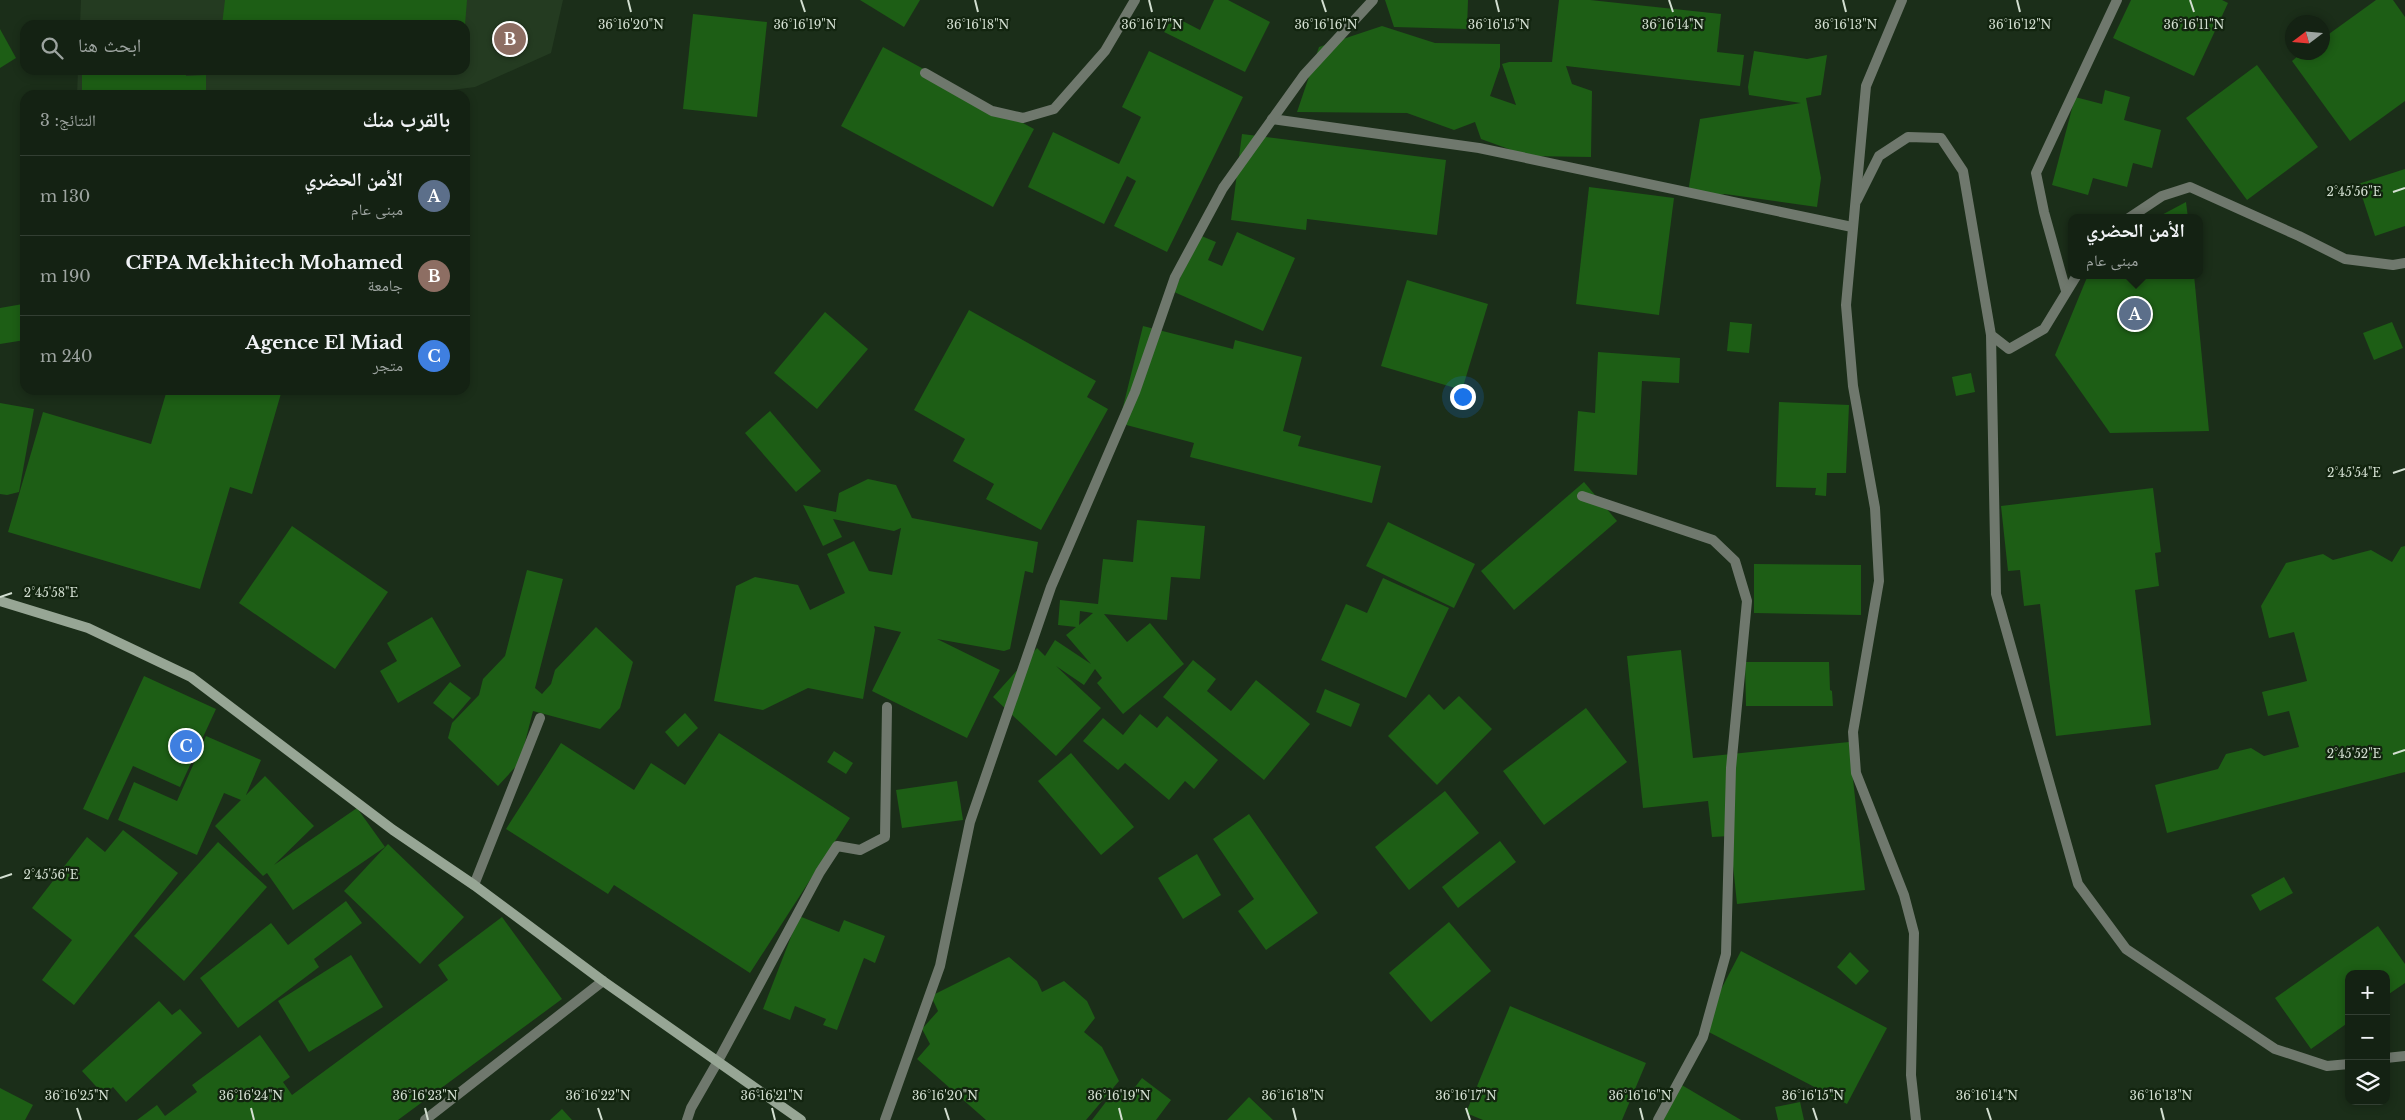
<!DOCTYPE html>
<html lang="ar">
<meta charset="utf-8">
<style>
body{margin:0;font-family:"Libre Baskerville","Noto Naskh Arabic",serif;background:#1d2a1c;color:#f1f3f6;direction:rtl}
.controls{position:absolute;right:15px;bottom:15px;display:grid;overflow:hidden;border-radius:10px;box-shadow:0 2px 8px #0003}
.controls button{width:45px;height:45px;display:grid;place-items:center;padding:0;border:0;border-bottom:1px solid #333f33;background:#142213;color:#f1f3f6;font:25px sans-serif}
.compass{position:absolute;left:2285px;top:15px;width:45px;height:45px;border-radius:50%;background:#142213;box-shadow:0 2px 8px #0003;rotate:254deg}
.you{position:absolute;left:1462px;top:396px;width:18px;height:18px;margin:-12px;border:4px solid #fff;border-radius:50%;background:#1a73e8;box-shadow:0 0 0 8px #1a73e833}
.badge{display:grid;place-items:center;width:32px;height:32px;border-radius:50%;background:#0f766e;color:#fff;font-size:16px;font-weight:700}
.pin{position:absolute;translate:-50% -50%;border:2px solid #fff;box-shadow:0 1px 5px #0006}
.popup{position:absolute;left:2068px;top:214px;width:135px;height:65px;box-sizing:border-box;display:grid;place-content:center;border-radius:10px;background:#142213;filter:drop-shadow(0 1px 4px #0005);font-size:16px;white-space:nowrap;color:#9da4a0}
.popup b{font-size:19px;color:#f1f3f6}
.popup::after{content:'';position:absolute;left:50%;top:100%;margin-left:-10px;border:10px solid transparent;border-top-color:#142213}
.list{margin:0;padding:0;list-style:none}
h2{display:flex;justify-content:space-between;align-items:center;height:65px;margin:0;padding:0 20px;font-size:21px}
h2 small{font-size:16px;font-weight:400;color:#9da4a0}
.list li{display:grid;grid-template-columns:32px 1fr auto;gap:15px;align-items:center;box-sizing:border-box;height:80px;padding:0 20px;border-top:1px solid #333f33}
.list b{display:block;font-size:19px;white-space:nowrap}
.list p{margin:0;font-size:16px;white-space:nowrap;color:#9da4a0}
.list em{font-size:16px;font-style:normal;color:#9da4a0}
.icon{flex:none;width:28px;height:28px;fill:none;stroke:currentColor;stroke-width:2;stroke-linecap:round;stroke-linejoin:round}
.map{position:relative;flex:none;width:2405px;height:1120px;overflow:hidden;direction:ltr}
.search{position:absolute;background:#142213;box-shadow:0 2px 8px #0003;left:20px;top:20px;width:450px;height:55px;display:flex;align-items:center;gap:12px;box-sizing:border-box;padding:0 18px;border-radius:15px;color:#9da4a0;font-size:19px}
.panel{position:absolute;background:#142213;box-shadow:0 2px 8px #0003;left:20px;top:90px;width:450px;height:305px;border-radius:15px;direction:rtl}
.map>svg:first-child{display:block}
.built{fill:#243b21}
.building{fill:#1d5e15;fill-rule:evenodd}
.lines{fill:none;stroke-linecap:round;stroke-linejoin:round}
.lane{stroke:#6f786d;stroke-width:10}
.street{stroke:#6f786d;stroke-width:10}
.secondary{stroke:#97a695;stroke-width:10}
.ticks{fill:none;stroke:#d3dfd1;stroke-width:2}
.ticks-label{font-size:12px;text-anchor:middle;fill:#d3dfd1;stroke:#12240f;stroke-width:4.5;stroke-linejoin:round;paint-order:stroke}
</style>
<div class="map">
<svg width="2405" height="1120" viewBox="0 0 2405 1120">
<rect width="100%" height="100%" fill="#1b2e19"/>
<path class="built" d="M81 0H563L551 53 475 87 414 95H77L78 70H465V25H80Z"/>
<g class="building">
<path d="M225 0H467L465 25H222Z"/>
<path d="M860 0H920L904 27Z"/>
<path d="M1214 0H1228L1270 22 1245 72 1164 32 1173 16 1200 30Z"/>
<path d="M1385 0H1468L1467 29 1394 27Z"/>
<path d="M1559 0H1590L1721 14 1717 52 1744 55 1740 86 1566 66 1572 84 1592 91 1591 157 1528 156 1481 139 1475 122 1454 130 1407 113 1297 112 1319 47 1382 26 1435 43 1500 44V67L1490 96 1516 105 1502 64 1509 62H1552Z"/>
<path d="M2131 0H2222L2228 3 2194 76 2113 38Z"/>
<path d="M2376 0H2393L2405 17V101L2350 141 2292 61 2303 52H2322V39Z"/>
<path d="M693 14 767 22 757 117 683 109Z"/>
<path d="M0 29 16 58 0 68Z"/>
<path d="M883 47 1034 129 993 207 841 126Z"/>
<path d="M1149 51 1243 97 1167 252 1114 226 1136 181 1127 176 1104 224 1028 187 1053 132 1119 164 1141 117 1122 107Z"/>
<path d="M1754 51 1807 59 1827 55 1821 95 1806 98 1821 178 1817 207 1725 194 1714 196 1690 192 1689 186 1700 119 1801 103 1749 95 1748 87Z"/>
<path d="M2257 65 2318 147 2247 200 2186 118Z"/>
<path d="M82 70H186V76L206 75V95H82Z"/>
<path d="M2105 90 2130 97 2124 120 2161 130 2152 168 2133 163 2127 187 2093 178 2088 195 2052 185 2075 97 2102 104Z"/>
<path d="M1242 134 1446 160 1437 235 1307 219 1306 230 1231 220Z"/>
<path d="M2405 169V226L2375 236 2358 184Z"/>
<path d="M1589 187 1674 198 1659 315 1576 304Z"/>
<path d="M2186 202 2188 218H2156Z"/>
<path d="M1237 232 1295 258 1263 331 1174 292 1199 235 1216 242 1208 260 1222 266Z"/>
<path d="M2088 275H2194L2209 431 2110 433 2055 355Z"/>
<path d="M1407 280 1488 304 1462 390 1381 366Z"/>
<path d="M23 304 25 340 0 344V308Z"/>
<path d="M969 310 1096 381 1087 397 1108 409 1041 530 986 499 994 484 953 461 965 439 914 410Z"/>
<path d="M825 312 868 349 817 409 774 373Z"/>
<path d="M1730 322 1752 324 1749 353 1727 351Z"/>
<path d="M2392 322 2403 348 2374 360 2363 333Z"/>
<path d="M1143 326 1233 349 1235 340 1302 357 1283 431 1301 436 1298 446 1381 466 1372 503 1190 457 1194 443 1119 423Z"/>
<path d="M1598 352 1680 358 1679 383 1642 381 1637 475 1574 471 1578 411 1595 413Z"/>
<path d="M1971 373 1975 392 1956 396 1952 377Z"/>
<path d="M167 390H282L252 494 230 487 200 589 8 532 43 412 151 444Z"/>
<path d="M1779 402 1849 405 1846 473H1827L1826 496 1815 495 1816 488 1776 487Z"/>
<path d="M0 403 34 409 19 492 7 495 0 494Z"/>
<path d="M770 411 821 471 796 492 745 433Z"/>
<path d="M868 479 896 485 912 518 1038 542 1033 573 1025 571 1010 649 1004 651 937 639 1000 670 967 738 872 691 901 632 874 626 875 630 863 699 808 688 763 710 714 701 736 586 755 577 798 585 810 610 845 593 827 554 854 541 869 571 892 575 901 528 894 531 833 519 842 537 823 546 803 505 836 512 839 493Z"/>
<path d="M1584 482 1617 521 1514 610 1481 571Z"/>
<path d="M2153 488 2161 552 2155 553 2159 586 2135 590 2151 725 2056 736 2040 604 2024 606 2020 570 2008 571 2001 506Z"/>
<path d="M1137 520 1205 526 1200 579 1171 577 1167 620 1104 614 1127 642 1150 623 1184 664 1123 714 1097 683 1102 678 1095 669 1084 685 1056 666 1101 708 1056 756 993 697 1037 648 1045 656 1055 640 1091 664 1066 635 1076 627 1058 625 1060 600 1098 604 1103 559 1133 562ZM1080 611 1093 613 1079 625Z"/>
<path d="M1388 522 1475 564 1454 608 1366 566Z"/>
<path d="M292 526 388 592 335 669 239 603Z"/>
<path d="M2405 546V772L2167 833 2155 785 2218 769 2226 754 2251 748 2264 756 2299 747 2289 711 2268 716 2262 692 2307 681 2294 632 2269 638 2261 606 2286 563 2323 554 2333 560 2371 550 2392 562 2401 547Z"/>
<path d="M1754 564 1861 565V615L1754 613Z"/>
<path d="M527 570 563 579 535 688 542 694 551 684 555 670 596 627 633 662 620 708 600 729 533 711 520 762 498 786 448 738 452 723 479 695 483 679 505 656Z"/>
<path d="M1383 578 1449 608 1406 698 1321 660 1346 604 1367 613Z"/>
<path d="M432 617 461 666 398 703 380 671 397 661 387 643Z"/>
<path d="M1681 650 1693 758 1849 742 1865 890 1737 904 1730 836 1712 837 1708 801 1643 808 1627 656Z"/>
<path d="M1193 660 1216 679 1207 691 1231 711 1256 680 1310 724 1264 780 1163 697Z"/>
<path d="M1745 662H1829L1830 690 1832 691 1833 706H1746Z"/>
<path d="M144 676 216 709 180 787 133 766 108 820 83 809Z"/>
<path d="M450 682 471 698 453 719 433 703Z"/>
<path d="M1325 689 1360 704 1351 727 1316 712Z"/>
<path d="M1429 694 1444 710 1459 696 1492 729 1437 785 1388 736Z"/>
<path d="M1586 708 1627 762 1544 825 1503 771Z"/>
<path d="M685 713 698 728 678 747 665 732Z"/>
<path d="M1140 714 1157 728 1167 716 1218 760 1194 789 1185 781 1169 800 1125 763 1118 770 1083 741 1103 718 1123 735Z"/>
<path d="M719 733 850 818 750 973 614 885 608 894 506 829 561 743 634 790 651 763 685 785Z"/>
<path d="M206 736 261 760 246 795 265 776 314 826 274 865 357 808 385 847 293 910 267 873 263 876 215 826 241 800 224 793 197 855 118 820 134 782 177 801Z"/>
<path d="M834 751 853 763 846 774 827 762Z"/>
<path d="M1071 753 1134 827 1101 855 1038 781Z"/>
<path d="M957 781 963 820 902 828 896 790Z"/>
<path d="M1445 791 1479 833 1409 890 1375 847Z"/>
<path d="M1249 814 1318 913 1266 950 1238 911 1254 899 1213 839Z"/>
<path d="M123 830 178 873 74 1005 42 980 72 940 32 908 87 837 105 852Z"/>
<path d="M1500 841 1516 862 1458 908 1442 887Z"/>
<path d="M218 842 267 887 184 981 134 936Z"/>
<path d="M388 844 464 917 420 964 344 891Z"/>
<path d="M1197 854 1221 895 1183 919 1158 878Z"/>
<path d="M2284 877 2293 893 2260 911 2251 895Z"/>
<path d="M346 901 362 923 314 959 319 967 238 1028 200 978 271 923 288 945Z"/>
<path d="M799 916 839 932 844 920 885 936 875 963 864 958 837 1030 823 1025 826 1019 795 1006 790 1020 763 1009Z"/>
<path d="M502 917 562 999 398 1120H137L157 1105 165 1116 197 1092 192 1085 260 1035 290 1077 283 1082 292 1095 448 980 438 965Z"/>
<path d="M1449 922 1491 971 1431 1022 1389 973Z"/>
<path d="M2378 926 2405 964V983L2386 996V974H2349V1022L2311 1049 2275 998Z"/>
<path d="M1741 951 1887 1028 1847 1104 1701 1028Z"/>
<path d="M1850 952 1869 971 1856 985 1837 967Z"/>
<path d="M351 955 383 1007 309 1052 278 1001Z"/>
<path d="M1009 957 1037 981 1042 992 1064 981 1087 1001 1095 1018 1084 1032 1102 1047 1119 1081 1086 1120H986L917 1059 930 1044 922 1029 938 1011 931 996Z"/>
<path d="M159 1001 172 1015 180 1009 202 1033 126 1102 113 1087 104 1095 82 1071Z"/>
<path d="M1510 1006 1646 1063 1622 1120H1483L1466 1113Z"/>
<path d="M1142 1078 1171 1100 1156 1120H1092L1115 1090 1126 1099Z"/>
<path d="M1680 1084 1741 1120H1659Z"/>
<path d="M0 1088 33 1105 25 1120H0Z"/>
<path d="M1249 1097 1273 1120H1227Z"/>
<path d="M1800 1102 1804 1120H1778L1775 1107Z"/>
<path d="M562 1109 572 1120H550Z"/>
</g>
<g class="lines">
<g class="lane">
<path d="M2066 291 2044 212 2036 173 2117 0"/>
<path d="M1991 335 1996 594 2078 884 2126 949 2275 1049 2327 1066 2349 1064"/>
<path d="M2386 1058 2405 1056"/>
<path d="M425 1120 603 981"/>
<path d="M687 1120 691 1108 718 1061"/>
</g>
<g class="street">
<path d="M1902 0 1866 86 1846 305 1853 386 1875 508 1879 581 1853 732 1856 773 1904 895 1914 933 1911 1075 1916 1120"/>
<path d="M925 73 992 111 1023 118 1054 109 1105 51 1135 0"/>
<path d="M1272 119 1479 148 1852 227"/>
<path d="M1857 200 1879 156 1908 137 1941 138 1963 171 1991 335 2009 349 2044 329 2077 275"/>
<path d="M2129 218 2162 196 2190 187 2299 236 2345 259 2393 265 2405 263"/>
<path d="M1582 496 1713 540 1735 561 1747 601 1731 768 1726 954 1703 1037 1658 1120"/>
<path d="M474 885 540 718"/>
<path d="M718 1061 820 872 837 846 860 850 885 837 887 707"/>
<path d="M885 1120 940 966 970 822 1051 587 1135 392 1175 277 1223 188 1304 75 1373 0"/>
</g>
<path class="secondary" d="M0 601 88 628 191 677 393 830 474 885 603 981 801 1120"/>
</g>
<path class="ticks" d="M628 0 631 12M801 0 805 12M975 0 978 12M1149 0 1152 12M1322 0 1326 12M1496 0 1499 12M1669 0 1673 12M1843 0 1846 12M2017 0 2020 12M2190 0 2194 12M2393 192 2405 188M2393 473 2405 469M0 597 12 593M2393 754 2405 750M0 878 12 874M77 1108 81 1120M251 1108 254 1120M425 1108 428 1120M598 1108 602 1120M772 1108 775 1120M945 1108 949 1120M1119 1108 1122 1120M1293 1108 1296 1120M1466 1108 1470 1120M1640 1108 1643 1120M1813 1108 1817 1120M1987 1108 1991 1120M2161 1108 2164 1120"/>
<g class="ticks-label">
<text x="631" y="29">36°16'20"N</text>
<text x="805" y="29">36°16'19"N</text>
<text x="978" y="29">36°16'18"N</text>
<text x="1152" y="29">36°16'17"N</text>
<text x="1326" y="29">36°16'16"N</text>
<text x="1499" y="29">36°16'15"N</text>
<text x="1673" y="29">36°16'14"N</text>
<text x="1846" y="29">36°16'13"N</text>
<text x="2020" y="29">36°16'12"N</text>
<text x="2194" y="29">36°16'11"N</text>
<text x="2354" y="196">2°45'56"E</text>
<text x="2354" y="477">2°45'54"E</text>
<text x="51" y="597">2°45'58"E</text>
<text x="2354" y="758">2°45'52"E</text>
<text x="51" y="879">2°45'56"E</text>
<text x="77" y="1100">36°16'25"N</text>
<text x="251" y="1100">36°16'24"N</text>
<text x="425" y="1100">36°16'23"N</text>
<text x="598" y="1100">36°16'22"N</text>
<text x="772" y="1100">36°16'21"N</text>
<text x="945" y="1100">36°16'20"N</text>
<text x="1119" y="1100">36°16'19"N</text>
<text x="1293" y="1100">36°16'18"N</text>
<text x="1466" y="1100">36°16'17"N</text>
<text x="1640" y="1100">36°16'16"N</text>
<text x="1813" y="1100">36°16'15"N</text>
<text x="1987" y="1100">36°16'14"N</text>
<text x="2161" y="1100">36°16'13"N</text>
</g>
</svg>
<div class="controls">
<button>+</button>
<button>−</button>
<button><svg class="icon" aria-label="layers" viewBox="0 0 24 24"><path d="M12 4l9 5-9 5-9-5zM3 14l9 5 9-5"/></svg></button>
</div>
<svg class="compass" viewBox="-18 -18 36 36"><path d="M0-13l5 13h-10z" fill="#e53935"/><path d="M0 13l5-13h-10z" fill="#9da4a0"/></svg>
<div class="you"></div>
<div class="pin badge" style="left:2135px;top:314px;background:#5c6f8a">A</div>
<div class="popup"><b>الأمن الحضري</b>مبنى عام</div>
<div class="pin badge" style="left:510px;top:39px;background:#8d6e63">B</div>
<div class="pin badge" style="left:186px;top:746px;background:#3f7fe0">C</div>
<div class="search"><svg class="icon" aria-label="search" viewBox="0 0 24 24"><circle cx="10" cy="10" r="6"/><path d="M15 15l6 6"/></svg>ابحث هنا</div>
<section class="panel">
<h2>بالقرب منك<small>النتائج: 3</small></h2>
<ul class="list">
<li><span class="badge" style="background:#5c6f8a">A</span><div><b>الأمن الحضري</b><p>مبنى عام</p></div><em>130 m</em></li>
<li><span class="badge" style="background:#8d6e63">B</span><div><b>CFPA Mekhitech Mohamed</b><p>جامعة</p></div><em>190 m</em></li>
<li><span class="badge" style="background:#3f7fe0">C</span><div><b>Agence El Miad</b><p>متجر</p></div><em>240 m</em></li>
</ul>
</section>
</div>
